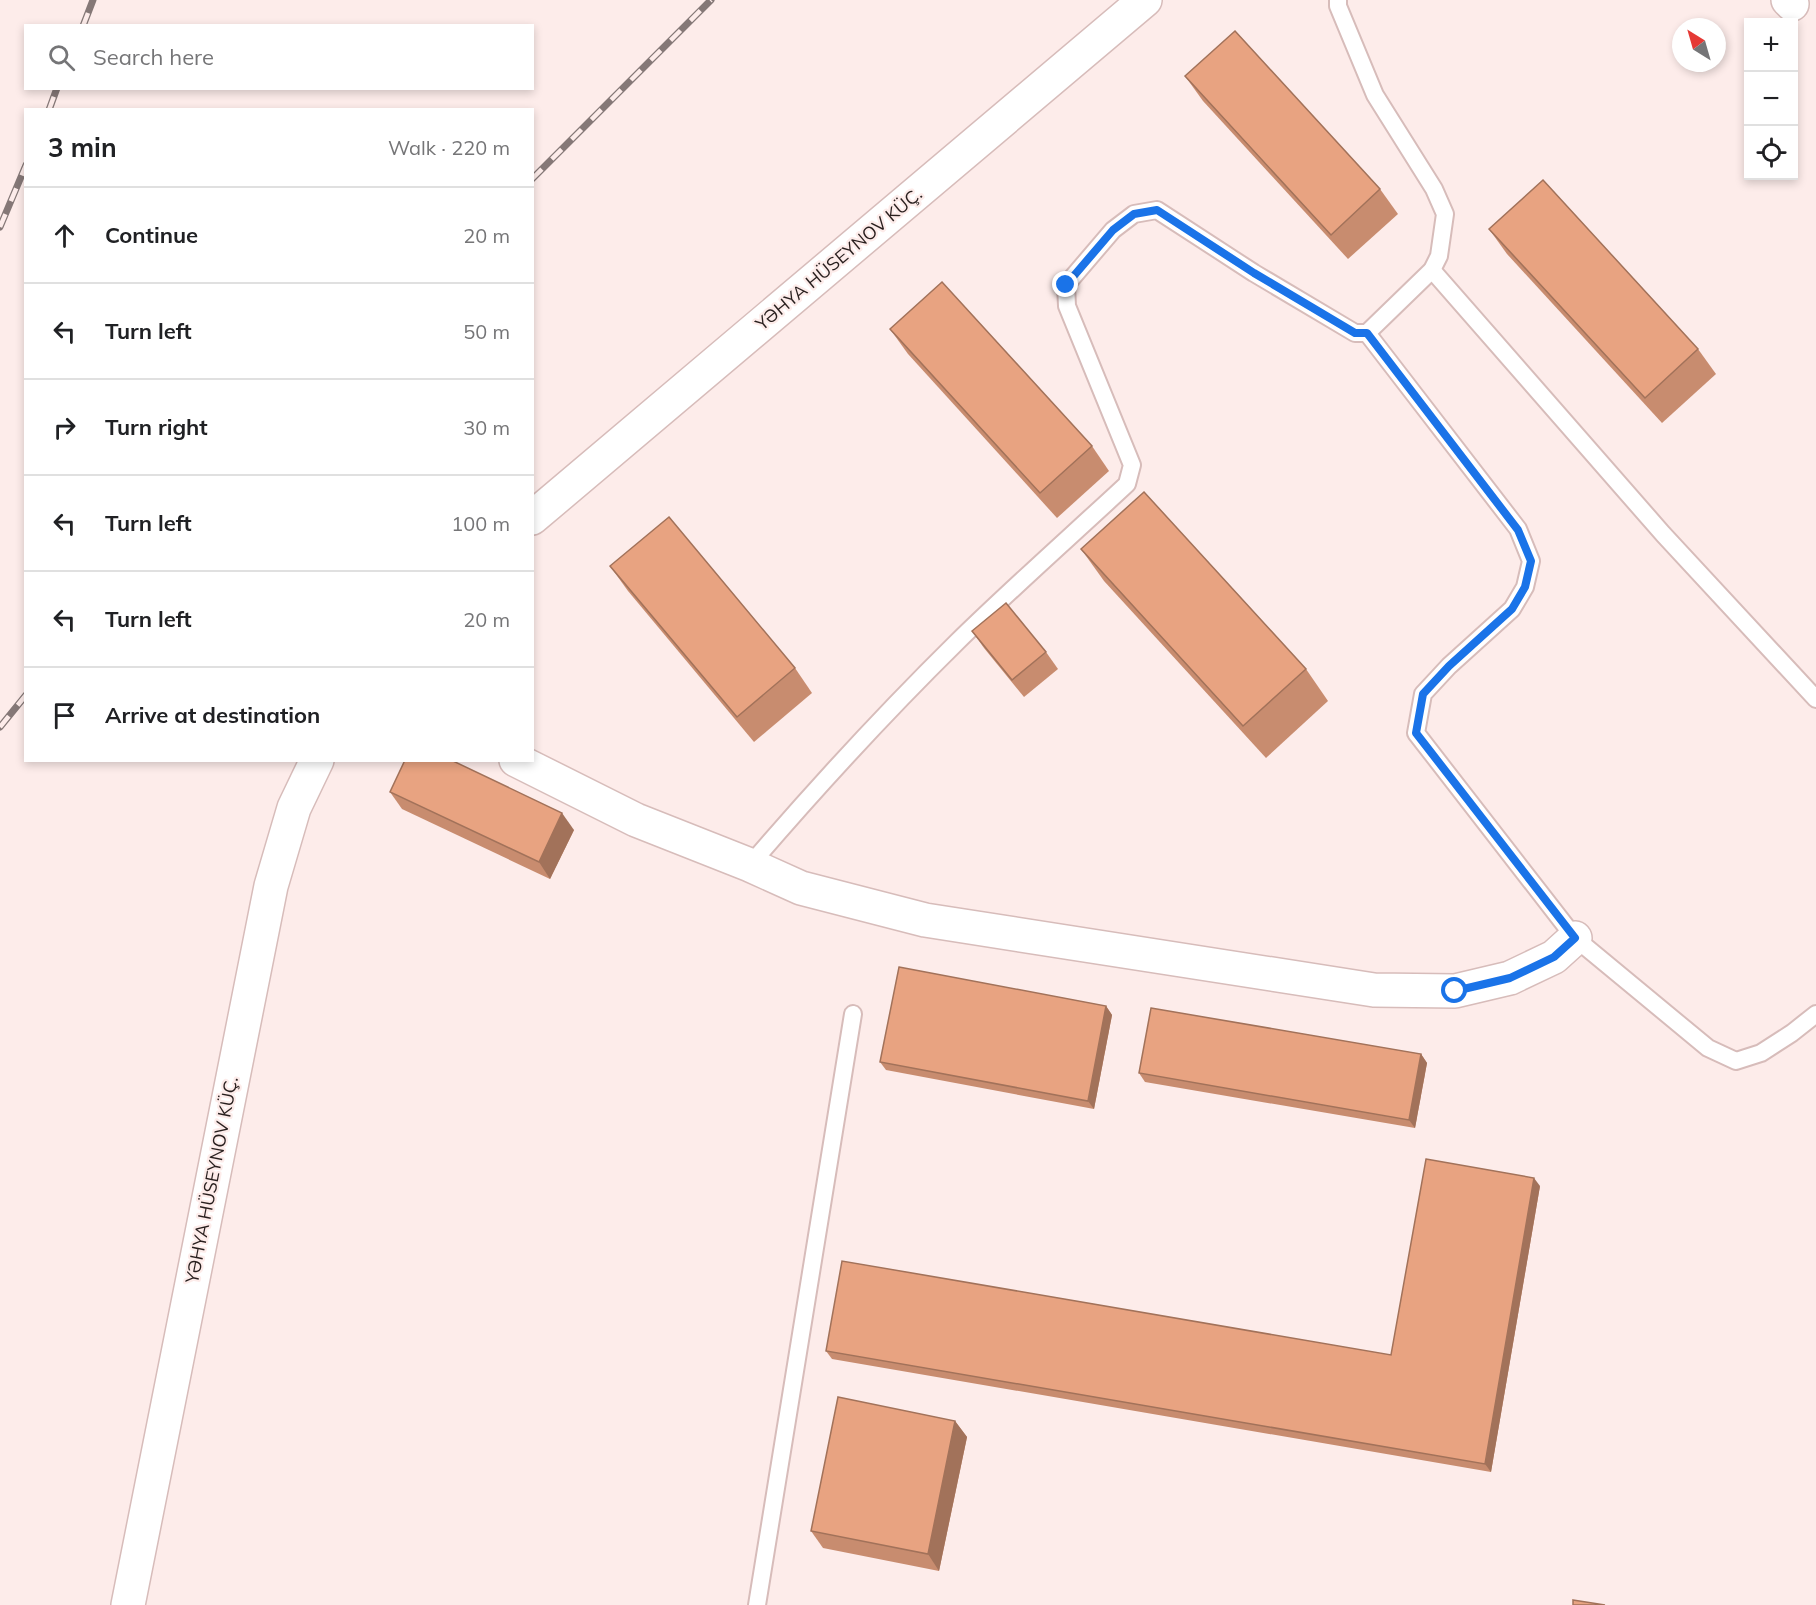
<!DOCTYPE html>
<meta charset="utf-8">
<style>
body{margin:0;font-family:Mulish,sans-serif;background:#f2f2f2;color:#202124}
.controls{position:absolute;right:18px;top:18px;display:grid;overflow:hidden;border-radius:0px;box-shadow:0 3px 9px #0003}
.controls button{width:54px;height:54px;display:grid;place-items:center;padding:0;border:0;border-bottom:2px solid #e0e0e0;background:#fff;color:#202124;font:30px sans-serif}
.compass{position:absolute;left:1672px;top:18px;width:54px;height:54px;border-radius:50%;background:#fff;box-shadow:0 3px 9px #0003;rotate:323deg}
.stop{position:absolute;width:18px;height:18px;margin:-14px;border:4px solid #1a73e8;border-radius:50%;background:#fff}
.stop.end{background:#1a73e8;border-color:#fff;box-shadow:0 2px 6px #0008}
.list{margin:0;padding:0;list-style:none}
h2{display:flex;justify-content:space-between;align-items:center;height:78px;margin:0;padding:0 24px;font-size:26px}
h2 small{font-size:20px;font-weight:400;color:#757577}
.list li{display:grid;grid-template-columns:39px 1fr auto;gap:18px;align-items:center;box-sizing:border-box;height:96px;padding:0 24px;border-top:2px solid #e0e0e0}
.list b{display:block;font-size:22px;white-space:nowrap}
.list em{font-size:20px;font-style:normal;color:#757577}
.icon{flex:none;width:33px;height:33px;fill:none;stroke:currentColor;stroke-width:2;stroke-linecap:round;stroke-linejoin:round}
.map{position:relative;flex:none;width:1816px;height:1605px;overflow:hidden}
.search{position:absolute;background:#fff;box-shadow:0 3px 9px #0003;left:24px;top:24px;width:510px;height:66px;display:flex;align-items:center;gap:15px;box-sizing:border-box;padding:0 21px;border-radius:0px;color:#757577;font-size:22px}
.panel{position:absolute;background:#fff;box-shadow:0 3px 9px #0003;left:24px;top:108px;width:510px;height:654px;border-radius:0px}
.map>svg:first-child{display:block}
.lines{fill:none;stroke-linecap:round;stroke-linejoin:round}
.service-casing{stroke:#d7bcba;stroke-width:20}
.minor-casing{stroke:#d7bcba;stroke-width:36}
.tertiary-casing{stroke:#d7bcba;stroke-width:36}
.service{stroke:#fff;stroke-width:16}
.minor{stroke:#fff;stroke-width:33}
.tertiary{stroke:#fff;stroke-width:33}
.rail-casing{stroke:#857877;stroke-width:7}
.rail{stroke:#fdecea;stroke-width:4.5;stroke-dasharray:14;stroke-linecap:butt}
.wall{fill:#c88c6f}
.shaded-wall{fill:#a2725a}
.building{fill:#e8a381;stroke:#a2725a;stroke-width:1.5}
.route{stroke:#1a73e8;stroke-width:8}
.labels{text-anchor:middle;stroke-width:4.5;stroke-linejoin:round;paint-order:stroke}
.street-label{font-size:18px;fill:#281f1e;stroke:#fdecea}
</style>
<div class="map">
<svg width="1816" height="1605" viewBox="0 0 1816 1605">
<rect width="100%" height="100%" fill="#fdecea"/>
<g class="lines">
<defs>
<g id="service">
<path d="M1432 270 1663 534 1816 699"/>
<path d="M1367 333 1518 529 1531 561 1525 587 1512 609 1449 666 1423 694 1416 733 1575 938 1708 1048 1736 1061 1761 1053 1792 1033 1816 1014"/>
<path d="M750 865C816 788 885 713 957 642 1012 588 1070 537 1127 484L1132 465 1067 306 1066 285 1113 230 1134 214 1157 210 1254 273 1355 333H1367L1432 270 1439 256 1445 214 1434 189 1375 95 1338 6V0"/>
<path d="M757 1605 853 1014"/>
</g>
<g id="minor">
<path d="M1788 0 1792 4"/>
<path d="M516 760 636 820 750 865 801 888 925 920 1374 990 1455 991 1510 978 1554 957 1575 938"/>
</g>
<g id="tertiary">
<path d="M532 518 1145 0"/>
<path d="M128 1605 271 886 294 808 317 760"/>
</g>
</defs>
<use href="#service" class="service-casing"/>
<use href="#minor" class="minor-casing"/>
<use href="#tertiary" class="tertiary-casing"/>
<use href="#service" class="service"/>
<use href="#minor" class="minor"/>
<use href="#tertiary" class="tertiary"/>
<defs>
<g id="rail">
<path d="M83 26 93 0"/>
<path d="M49 110 57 88"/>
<path d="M532 179 711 0"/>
<path d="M0 227 26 165"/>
<path d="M0 727 26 695"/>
</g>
</defs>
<use href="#rail" class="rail-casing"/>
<use href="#rail" class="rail"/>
</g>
<g class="wall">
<path d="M1185 76 1380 189 1398 214 1348 259 1203 101Z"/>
<path d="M1489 229 1698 349 1716 374 1662 423 1507 254Z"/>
<path d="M890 329 1092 446 1109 471 1057 518 908 354Z"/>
<path d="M1081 549 1306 669 1328 701 1266 758 1104 581Z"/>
<path d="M610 566 795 668 812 693 754 742 628 591Z"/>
<path d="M972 631 1046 652 1058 669 1024 697 984 648Z"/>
<path d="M390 792 574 830 550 879 402 809Z"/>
<path d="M1106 1006 1112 1015 1094 1109 886 1070 880 1062Z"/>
<path d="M1421 1054 1427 1063 1415 1128 1145 1082 1139 1073Z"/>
<path d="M1540 1186 1491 1472 832 1359 826 1351 1391 1355Z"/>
<path d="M955 1421 967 1437 939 1571 823 1548 811 1531Z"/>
</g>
<g class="shaded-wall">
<path d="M562 813 574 830 550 879 539 862Z"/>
<path d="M1106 1006 1112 1015 1094 1109 1088 1101Z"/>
<path d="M1421 1054 1427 1063 1415 1128 1409 1120Z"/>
<path d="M1534 1178 1540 1186 1491 1472 1485 1464Z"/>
<path d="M955 1421 967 1437 939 1571 928 1554Z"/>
</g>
<g class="building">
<path d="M1235 31 1380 189 1331 235 1185 76Z"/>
<path d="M1543 180 1698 349 1645 398 1489 229Z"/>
<path d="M942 282 1092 446 1040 493 890 329Z"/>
<path d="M1144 492 1306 669 1243 726 1081 549Z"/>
<path d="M669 517 795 668 737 717 610 566Z"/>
<path d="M1006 603 1046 652 1012 680 972 631Z"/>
<path d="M405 760H451L562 813 539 862 390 792Z"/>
<path d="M899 967 1106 1006 1088 1101 880 1062Z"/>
<path d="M1151 1008 1421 1054 1409 1120 1139 1073Z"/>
<path d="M1426 1159 1534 1178 1485 1464 826 1351 842 1261 1391 1355Z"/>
<path d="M838 1397 955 1421 928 1554 811 1531Z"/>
<path d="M1573 1600 1605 1605H1573Z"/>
</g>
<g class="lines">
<path class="route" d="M1066 285 1113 230 1134 214 1157 210 1254 273 1355 333H1367L1518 530 1531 561 1525 587 1512 609 1449 666 1423 694 1416 733 1575 938 1554 957 1510 978 1455 991"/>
</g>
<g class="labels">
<g class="street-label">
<text transform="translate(839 259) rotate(-40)" y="6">YƏHYA HÜSEYNOV KÜÇ.</text>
<text transform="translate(212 1180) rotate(-79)" y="6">YƏHYA HÜSEYNOV KÜÇ.</text>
</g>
</g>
</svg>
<div class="controls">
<button>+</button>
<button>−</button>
<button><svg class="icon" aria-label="locate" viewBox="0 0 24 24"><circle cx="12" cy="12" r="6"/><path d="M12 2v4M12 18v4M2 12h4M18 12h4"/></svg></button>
</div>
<svg class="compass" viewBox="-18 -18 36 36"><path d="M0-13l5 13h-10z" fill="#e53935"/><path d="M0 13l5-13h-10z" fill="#757577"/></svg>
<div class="stop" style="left:1455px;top:991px"></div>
<div class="stop end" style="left:1066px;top:285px"></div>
<div class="search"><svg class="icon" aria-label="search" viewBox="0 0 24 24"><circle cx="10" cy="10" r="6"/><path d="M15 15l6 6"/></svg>Search here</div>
<section class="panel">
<h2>3 min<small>Walk · 220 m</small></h2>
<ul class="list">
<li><svg class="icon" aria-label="ahead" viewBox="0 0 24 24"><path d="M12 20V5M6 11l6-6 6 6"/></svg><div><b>Continue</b></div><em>20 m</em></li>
<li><svg class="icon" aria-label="left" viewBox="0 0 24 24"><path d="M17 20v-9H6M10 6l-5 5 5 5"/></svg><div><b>Turn left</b></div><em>50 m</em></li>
<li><svg class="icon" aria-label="right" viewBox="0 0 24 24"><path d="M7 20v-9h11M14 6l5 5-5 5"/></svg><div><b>Turn right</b></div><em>30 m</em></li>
<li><svg class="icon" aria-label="left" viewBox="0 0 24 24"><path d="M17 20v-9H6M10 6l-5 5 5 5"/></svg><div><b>Turn left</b></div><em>100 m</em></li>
<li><svg class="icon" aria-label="left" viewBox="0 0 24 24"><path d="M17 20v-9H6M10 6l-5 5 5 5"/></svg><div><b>Turn left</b></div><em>20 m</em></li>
<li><svg class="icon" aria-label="arrive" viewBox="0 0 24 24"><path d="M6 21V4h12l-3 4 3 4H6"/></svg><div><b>Arrive at destination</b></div></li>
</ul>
</section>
</div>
